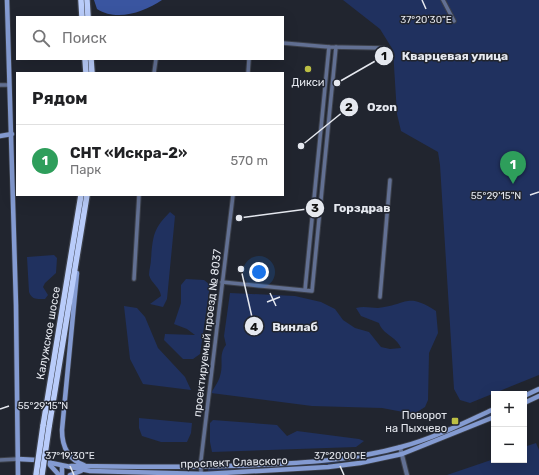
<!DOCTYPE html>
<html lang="ru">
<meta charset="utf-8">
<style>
body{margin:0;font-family:Rubik,sans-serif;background:#f6f6f6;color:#202124}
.controls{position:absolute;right:12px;bottom:12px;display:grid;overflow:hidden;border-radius:0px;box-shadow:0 4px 16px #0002}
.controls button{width:36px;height:36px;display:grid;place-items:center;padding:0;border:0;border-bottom:1px solid #e0e0e0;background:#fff;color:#202124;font:20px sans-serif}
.you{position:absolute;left:259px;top:272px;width:14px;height:14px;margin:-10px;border:3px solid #fff;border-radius:50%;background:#1a73e8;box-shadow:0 0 0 6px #1a73e833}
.badge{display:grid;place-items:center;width:26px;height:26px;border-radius:50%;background:#666832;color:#fff;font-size:13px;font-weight:700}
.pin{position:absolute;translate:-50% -33px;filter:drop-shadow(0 1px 2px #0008)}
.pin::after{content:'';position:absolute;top:21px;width:14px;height:12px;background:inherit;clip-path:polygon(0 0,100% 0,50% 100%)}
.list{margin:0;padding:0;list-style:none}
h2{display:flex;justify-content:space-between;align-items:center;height:52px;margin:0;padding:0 16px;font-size:17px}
h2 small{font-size:13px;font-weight:400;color:#757577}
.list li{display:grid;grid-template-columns:26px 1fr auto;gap:12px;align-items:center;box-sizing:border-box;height:72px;padding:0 16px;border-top:1px solid #e0e0e0}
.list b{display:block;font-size:15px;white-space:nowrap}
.list p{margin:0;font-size:13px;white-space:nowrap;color:#757577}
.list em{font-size:13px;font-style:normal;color:#757577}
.icon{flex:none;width:22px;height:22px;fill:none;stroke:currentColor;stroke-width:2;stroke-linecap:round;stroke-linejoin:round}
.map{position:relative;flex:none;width:539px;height:475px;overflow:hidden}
.search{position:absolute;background:#fff;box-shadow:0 4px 16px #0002;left:16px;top:16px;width:268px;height:44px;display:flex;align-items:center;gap:10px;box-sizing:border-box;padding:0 14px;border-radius:0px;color:#757577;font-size:15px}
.panel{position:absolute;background:#fff;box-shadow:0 4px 16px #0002;left:16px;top:72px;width:268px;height:124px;border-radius:0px}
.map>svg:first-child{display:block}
.green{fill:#20315f}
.water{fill:#3a55a0}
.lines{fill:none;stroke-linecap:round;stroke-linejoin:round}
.minor-casing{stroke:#3c404a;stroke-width:5.5}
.tertiary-casing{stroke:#3c404a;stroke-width:6}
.secondary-casing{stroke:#3c404a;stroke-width:6}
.trunk-casing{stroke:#3c404a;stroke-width:8}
.minor{stroke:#627093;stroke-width:3.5}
.tertiary{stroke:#627093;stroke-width:4}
.secondary{stroke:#849bd2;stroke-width:4.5}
.trunk{stroke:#b9ccfa;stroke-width:5.5}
.trunk-bridge-casing{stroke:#3c404a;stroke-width:8;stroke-linecap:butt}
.trunk-bridge{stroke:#b9ccfa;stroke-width:5.5}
.ticks{fill:none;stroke:#e5e8ef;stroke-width:1.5}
.poi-dot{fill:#bcbf44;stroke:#21252f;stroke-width:1.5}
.labels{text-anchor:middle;stroke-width:3;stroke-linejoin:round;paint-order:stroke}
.poi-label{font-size:11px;fill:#e5e8ef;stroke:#21252f}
.street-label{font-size:11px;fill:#e5e8ef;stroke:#21252f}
.ticks-label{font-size:10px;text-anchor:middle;fill:#e5e8ef;stroke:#21252f;stroke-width:3;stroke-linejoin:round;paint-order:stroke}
.leader{fill:none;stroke:#e5e8ef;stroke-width:1.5}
.callout-dot{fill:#e5e8ef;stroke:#21252f;stroke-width:1.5}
.mark-label{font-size:12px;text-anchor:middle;font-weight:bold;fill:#111}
.callout-label{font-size:12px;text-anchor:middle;font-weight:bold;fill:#e5e8ef;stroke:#21252f;stroke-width:3;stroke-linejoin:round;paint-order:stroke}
</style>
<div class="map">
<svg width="539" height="475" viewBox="0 0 539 475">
<rect width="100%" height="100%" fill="#21252f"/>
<g class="green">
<path d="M343 0H539V375L470 403 460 400 454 389 440 165 438 152 401 131 397 114 393 50 380 29Z"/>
<path d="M170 212 175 216 167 299 163 307 150 304 161 296C160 287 151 283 149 275 149 270 151 264 151 259 153 236 153 229 170 212Z"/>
<path d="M54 255 57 258 56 273 45 283 43 287 48 295 45 299C37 299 32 300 29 292L27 257Z"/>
<path d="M186 279 204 280 210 285 200 354 193 359H183L164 340 165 334 195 335 187 329 174 324 181 303V285Z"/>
<path d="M230 293 295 296 321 302 335 309 343 320 355 328 369 332 381 347 390 349 401 348C396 336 383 335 379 323L361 316 356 308C364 306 371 308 378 308 408 305 406 292 436 311L438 333 429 353 428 400 425 407 414 414 382 408 312 406 211 393C214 388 219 381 220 376 224 364 218 355 226 345L224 336Z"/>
<path d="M124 306 137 308 145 317 158 348 185 377 191 390 143 384 130 359Z"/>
<path d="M494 412V414L443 436Z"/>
<path d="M139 418 192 423 191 433 187 442H161L142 436 139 428Z"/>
<path d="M213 420 277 425 287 436 297 431 359 439 364 441 356 447 212 452 210 442V423Z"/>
<path d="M536 443 539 450V475H447L494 459 524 460V447Z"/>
<path d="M388 452 389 454 329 464 208 471V469L285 466Z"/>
</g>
<path class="water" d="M94 0H162C144 12 117 22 97 9Z"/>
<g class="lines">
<defs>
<g id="minor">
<path d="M443 0 454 21"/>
<path d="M283 43 329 47 384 48"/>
<path d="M154 73 156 59"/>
<path d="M248 73 249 59"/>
<path d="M0 85H9"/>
<path d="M134 279 139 195"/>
<path d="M222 282 312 291 336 47"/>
<path d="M305 290 329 47"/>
<path d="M380 297 390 180"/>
<path d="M0 460 18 459"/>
<path d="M201 474V460L233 195"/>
</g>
<path id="tertiary" d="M400 447 407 475"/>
<g id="secondary">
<path d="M7 0 16 305 18 475"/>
<path d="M0 136 12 134"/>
<path d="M77 273 62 430C62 446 67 459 84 465"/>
<path d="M524 396 539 389"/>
<path d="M524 403 539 396"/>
<path d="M18 459 37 460 90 471 205 474 328 467 360 463 402 454 494 417"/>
<path d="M50 465 59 475"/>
<path d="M62 466V475"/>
<path d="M71 466C132 467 193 468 255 465 304 463 354 460 401 447 434 438 464 423 494 409"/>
<path d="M70 475 81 471"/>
</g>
<g id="trunk">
<path d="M81 0 82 17"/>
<path d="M87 0 88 17"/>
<path d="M85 59 86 73"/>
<path d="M91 59 92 73"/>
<path d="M43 426 81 195"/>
<path d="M49 427 87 195"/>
</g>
</defs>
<use href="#minor" class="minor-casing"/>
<use href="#tertiary" class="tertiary-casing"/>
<use href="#secondary" class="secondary-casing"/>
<use href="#trunk" class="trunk-casing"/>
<use href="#minor" class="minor"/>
<use href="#tertiary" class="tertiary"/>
<use href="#secondary" class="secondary"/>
<use href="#trunk" class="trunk"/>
<defs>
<g id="trunk-bridge">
<path d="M36 475 43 426"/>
<path d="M42 475 49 427"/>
</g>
</defs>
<use href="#trunk-bridge" class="trunk-bridge-casing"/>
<use href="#trunk-bridge" class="trunk-bridge"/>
</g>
<path class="ticks" d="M422 0 426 9M530 195 539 192M270 293 276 306M267 302 280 297M0 409 9 406M70 466 74 475M340 466 344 475"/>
<g class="poi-dot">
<circle cx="308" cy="69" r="4"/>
<rect x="451" y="417" width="8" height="8" rx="2"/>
</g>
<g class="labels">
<g class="poi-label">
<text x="308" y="86">Дикси</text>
<text x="447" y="419" text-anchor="end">Поворот<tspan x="447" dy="13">на Пыхчево</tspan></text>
</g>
<g class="street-label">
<text transform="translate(48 333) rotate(-80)" y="4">Калужское шоссе</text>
<text transform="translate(207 333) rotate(-83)" y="4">проектируемый проезд № 8037</text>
<text transform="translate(234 462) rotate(-2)" y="4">проспект Славского</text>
</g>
</g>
<g class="ticks-label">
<text x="426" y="23">37°20'30"E</text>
<text x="496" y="199">55°29'15"N</text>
<text x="43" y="409">55°29'15"N</text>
<text x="70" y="459">37°19'30"E</text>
<text x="340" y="459">37°20'00"E</text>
</g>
<path class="leader" d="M337 83L384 56M301 146L349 107M239 218L315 208M241 269L254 326"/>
<g class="callout-dot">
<circle cx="337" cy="83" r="4"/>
<circle cx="301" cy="146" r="4"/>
<circle cx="239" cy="218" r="4"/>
<circle cx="241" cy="269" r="4"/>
<circle cx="384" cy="56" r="10"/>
<circle cx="349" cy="107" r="10"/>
<circle cx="315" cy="208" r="10"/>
<circle cx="254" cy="326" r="10"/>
</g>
<g class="mark-label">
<text x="384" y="60">1</text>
<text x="349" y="111">2</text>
<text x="315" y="212">3</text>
<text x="254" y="331">4</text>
</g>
<g class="callout-label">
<text x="455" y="60">Кварцевая улица</text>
<text x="382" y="111">Ozon</text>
<text x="362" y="212">Горздрав</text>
<text x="295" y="331">Винлаб</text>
</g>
</svg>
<div class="controls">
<button>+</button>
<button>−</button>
</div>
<div class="you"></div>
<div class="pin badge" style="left:513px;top:184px;background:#2e9e5b">1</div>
<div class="search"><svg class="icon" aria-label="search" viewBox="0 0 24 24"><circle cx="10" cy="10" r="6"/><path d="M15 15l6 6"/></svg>Поиск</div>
<section class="panel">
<h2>Рядом<small></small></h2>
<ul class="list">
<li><span class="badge" style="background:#2e9e5b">1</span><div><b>СНТ «Искра-2»</b><p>Парк</p></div><em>570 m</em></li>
</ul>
</section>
</div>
